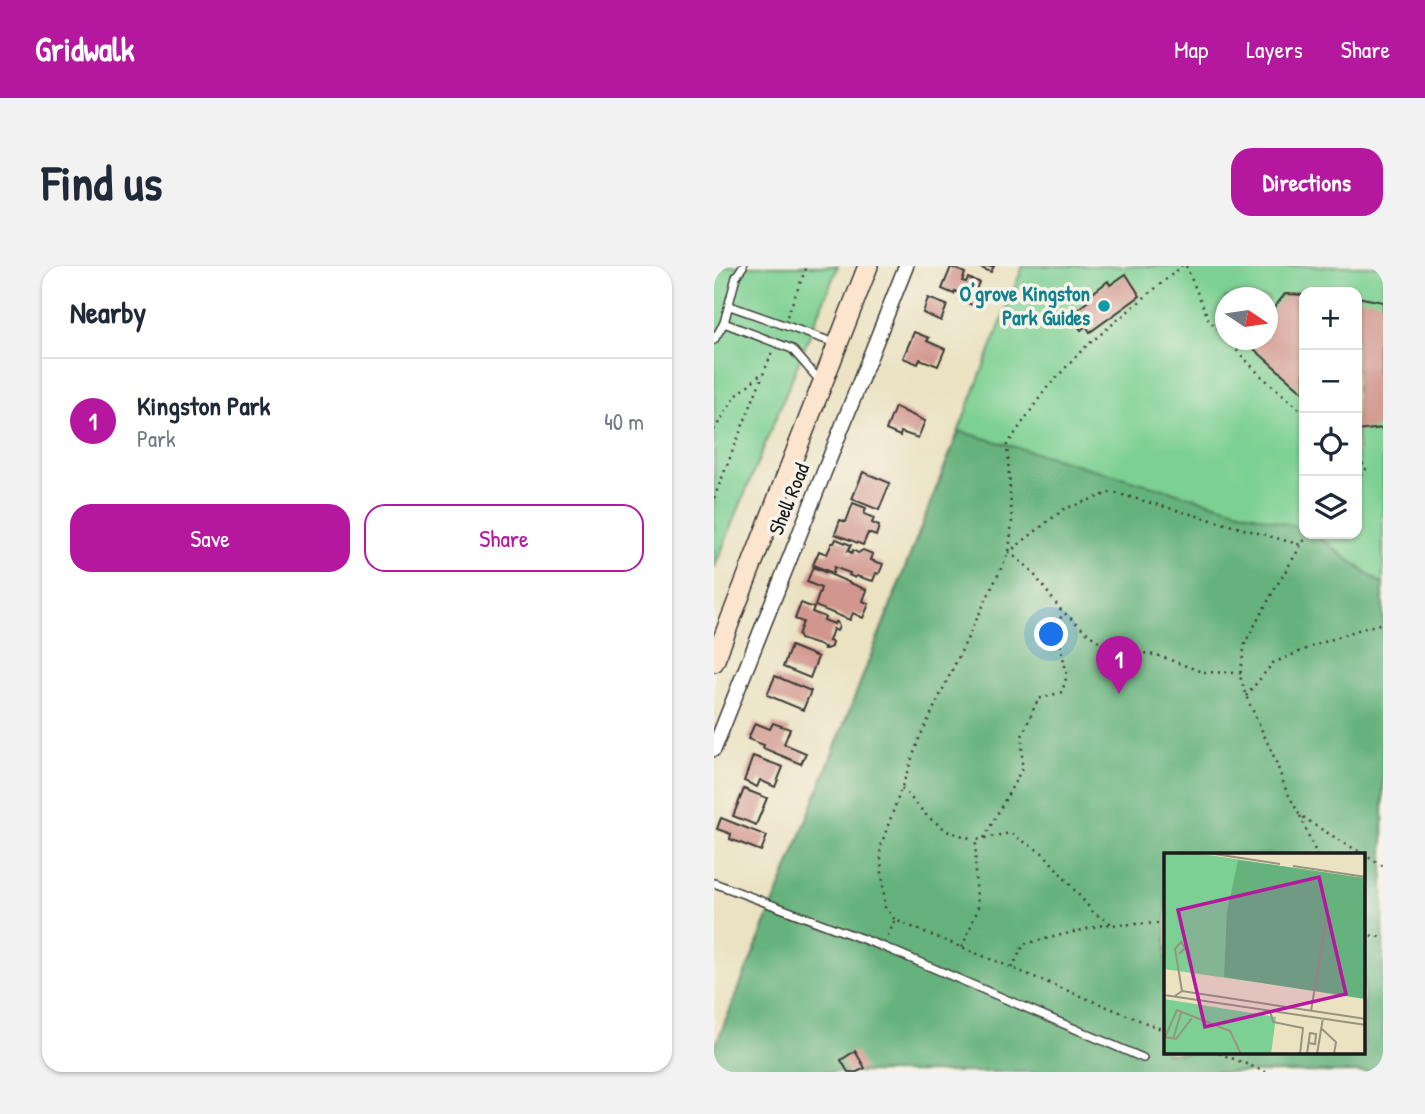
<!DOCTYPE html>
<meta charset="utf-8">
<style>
body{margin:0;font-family:"Patrick Hand",sans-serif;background:#f2f2f3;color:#1f2937}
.controls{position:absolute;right:21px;top:21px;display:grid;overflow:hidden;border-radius:14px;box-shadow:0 2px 5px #0004}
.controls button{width:63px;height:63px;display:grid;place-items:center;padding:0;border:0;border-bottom:2px solid #e0e1e3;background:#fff;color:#1f2937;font:35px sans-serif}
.compass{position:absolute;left:501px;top:21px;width:63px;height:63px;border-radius:50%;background:#fff;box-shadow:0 2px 5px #0004;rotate:103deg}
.you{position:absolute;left:338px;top:369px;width:24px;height:24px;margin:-18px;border:5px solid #fff;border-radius:50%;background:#1a73e8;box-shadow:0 0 0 10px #1a73e833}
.badge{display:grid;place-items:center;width:46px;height:46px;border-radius:50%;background:#b5179e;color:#fff;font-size:23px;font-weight:700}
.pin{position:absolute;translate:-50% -58px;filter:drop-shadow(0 2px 4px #0008)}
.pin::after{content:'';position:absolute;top:37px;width:24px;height:21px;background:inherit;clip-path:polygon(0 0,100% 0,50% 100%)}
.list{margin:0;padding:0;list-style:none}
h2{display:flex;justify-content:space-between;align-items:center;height:91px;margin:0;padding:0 28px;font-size:30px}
h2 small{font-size:23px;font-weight:400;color:#747a83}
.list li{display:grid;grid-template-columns:46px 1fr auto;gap:21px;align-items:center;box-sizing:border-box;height:126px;padding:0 28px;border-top:2px solid #e0e1e3}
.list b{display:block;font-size:26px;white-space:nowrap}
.list p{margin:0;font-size:23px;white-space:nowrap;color:#747a83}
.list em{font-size:23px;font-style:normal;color:#747a83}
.actions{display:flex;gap:14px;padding:21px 28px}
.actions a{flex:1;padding:16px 0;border:2px solid #b5179e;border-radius:21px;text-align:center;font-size:24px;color:#b5179e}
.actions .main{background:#b5179e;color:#fff}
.icon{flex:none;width:38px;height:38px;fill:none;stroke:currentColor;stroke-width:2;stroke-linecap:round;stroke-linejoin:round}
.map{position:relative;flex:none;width:669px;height:806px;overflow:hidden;border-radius:21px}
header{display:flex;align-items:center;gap:42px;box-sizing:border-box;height:98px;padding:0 35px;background:#b5179e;color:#fff}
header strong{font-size:33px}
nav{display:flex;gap:38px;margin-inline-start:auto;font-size:24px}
.intro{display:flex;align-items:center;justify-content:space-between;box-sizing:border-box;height:168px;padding:0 42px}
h1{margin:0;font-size:49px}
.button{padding:18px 32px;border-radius:21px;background:#b5179e;color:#fff;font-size:24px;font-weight:700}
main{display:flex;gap:42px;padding:0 42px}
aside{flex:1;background:#fff;border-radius:21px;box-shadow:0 2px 5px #0004}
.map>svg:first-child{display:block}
.green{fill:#7dd093;stroke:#4c7658;stroke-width:2;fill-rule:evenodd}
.forest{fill:#66b27d;stroke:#41674c;stroke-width:2;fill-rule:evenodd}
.building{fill:#d1968d}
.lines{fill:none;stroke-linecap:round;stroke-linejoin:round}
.service-casing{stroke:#3b3a35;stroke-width:10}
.minor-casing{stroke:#3b3a35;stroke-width:17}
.secondary-casing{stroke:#3b3a35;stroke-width:22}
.path{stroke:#3b3a35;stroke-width:2.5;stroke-dasharray:2 5;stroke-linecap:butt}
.service{stroke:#fff;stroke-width:7}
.minor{stroke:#fff;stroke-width:14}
.secondary{stroke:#fbe5cf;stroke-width:19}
.culture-dot{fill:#0f9aa8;stroke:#f7f3e8;stroke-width:2.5}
.labels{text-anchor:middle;stroke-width:7;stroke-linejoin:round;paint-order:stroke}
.culture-label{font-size:21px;font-weight:bold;fill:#0d838f;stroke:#f7f3e8;text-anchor:end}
.street-label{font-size:21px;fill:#1c1c1c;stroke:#f7f3e8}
.inset-road{fill:none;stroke:#989380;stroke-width:2}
.view{fill:#b5179e;fill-opacity:0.15;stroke:#b5179e;stroke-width:3.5}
.inset-edge{fill:none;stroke:#1c1c1c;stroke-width:3.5}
</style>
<header>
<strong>Gridwalk</strong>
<nav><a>Map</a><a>Layers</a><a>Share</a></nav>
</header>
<div class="intro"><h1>Find us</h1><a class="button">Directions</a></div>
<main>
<aside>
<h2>Nearby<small></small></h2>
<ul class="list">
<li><span class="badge">1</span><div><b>Kingston Park</b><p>Park</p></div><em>40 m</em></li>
</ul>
<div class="actions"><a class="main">Save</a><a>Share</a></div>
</aside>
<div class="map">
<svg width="669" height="806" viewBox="0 0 669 806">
<rect width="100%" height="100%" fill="#f7f3e8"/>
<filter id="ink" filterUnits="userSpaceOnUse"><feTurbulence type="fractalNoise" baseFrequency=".0143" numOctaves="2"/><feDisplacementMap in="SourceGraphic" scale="14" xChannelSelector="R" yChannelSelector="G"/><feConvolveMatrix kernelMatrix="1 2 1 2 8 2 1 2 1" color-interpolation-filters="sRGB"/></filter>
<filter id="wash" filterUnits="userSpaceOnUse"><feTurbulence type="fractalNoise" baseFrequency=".00686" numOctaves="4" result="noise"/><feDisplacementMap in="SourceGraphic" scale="28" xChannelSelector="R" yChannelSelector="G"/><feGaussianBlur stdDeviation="1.57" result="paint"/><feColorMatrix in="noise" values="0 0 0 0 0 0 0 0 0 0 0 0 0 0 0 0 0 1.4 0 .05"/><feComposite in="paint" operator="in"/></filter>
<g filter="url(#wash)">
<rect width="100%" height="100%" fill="#ebe2c2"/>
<g class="green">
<path d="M0 0H124L0 303Z"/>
<path d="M309 0H669V806L650 787V589H452L66 622ZM590 26H643V268H590ZM512 32H554V74H512Z"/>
</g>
<path class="forest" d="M245 165 590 263V268H600L669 319V806H0V783L66 622ZM452 589H650V787H452Z"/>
<g id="blocks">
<g class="building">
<path d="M262 0H280L277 6Z"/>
<path d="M237 1 251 7 248 15 252 16 254 12 265 16 262 24 268 26 262 41 245 33 247 28 241 25 240 28 228 23Z"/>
<path d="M412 8 426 30 376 66 372 60 367 64 362 57 367 54 364 51 363 52 359 47 377 33 375 30 394 15 396 19Z"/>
<path d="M571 28 590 29V127L532 76 534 74H554V49Z"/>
<path d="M643 31 669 36V162L643 165Z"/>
<path d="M214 32 233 39 227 55 209 47Z"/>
<path d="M200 66 215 72 213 75 231 83 224 100 206 93 204 98 189 92Z"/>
<path d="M181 141 211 155 204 172 187 166 186 170 172 164Z"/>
<path d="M149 206 176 217 165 244 138 233Z"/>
<path d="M139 237 152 242 150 248 160 252 158 257 165 260 162 270 154 267 149 279 121 268 126 254 132 256Z"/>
<path d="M122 273 137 279 134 285 138 287 139 284 144 287 149 284 159 288 157 294 169 298 165 308 162 307 159 315 142 310 141 312 135 309 136 307 120 301 119 307 99 299 105 285 113 288 118 277H120Z"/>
<path d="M99 301 153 324 149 335 155 338 149 352 139 347 136 354 101 340 107 322 93 316Z"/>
<path d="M87 337 100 342 98 346 111 351 110 354 120 358 121 356H123L125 361 123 365 119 363 115 375 118 376 117 381 112 383H110L111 381 86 373 84 369 89 356 81 353Z"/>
<path d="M77 380 104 391 96 412 69 401Z"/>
<path d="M61 410 97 425 89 444 53 429Z"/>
<path d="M41 457 56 463 59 457 76 463 70 478 92 487 87 498 49 482 50 479 34 473Z"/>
<path d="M39 490 69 501 61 521 46 514 43 521 30 515Z"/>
<path d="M30 523 53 532 42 559 19 550Z"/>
<path d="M7 552 53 570 47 585 16 573 17 568 3 563Z"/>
<path d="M141 785 151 802 143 806H134L127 794Z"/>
</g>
</g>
</g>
<g filter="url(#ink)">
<use href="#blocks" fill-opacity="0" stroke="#3b3a35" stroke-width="2"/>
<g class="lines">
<defs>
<g id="service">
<path d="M16 40 121 77"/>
<path d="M10 57 78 83 107 116"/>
<path d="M0 74 10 57 22 11 29 0"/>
<path d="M0 617 170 681 429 792"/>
</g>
<path id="minor" d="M0 483 192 0"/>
<path id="secondary" d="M0 396 154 0"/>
</defs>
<use href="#service" class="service-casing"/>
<use href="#minor" class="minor-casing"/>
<use href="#secondary" class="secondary-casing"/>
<g class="path">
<path d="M472 0 495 54 512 72"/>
<path d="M73 50 93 0"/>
<path d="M513 74 546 109 590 147"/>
<path d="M0 164 21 131 49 106"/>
<path d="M643 193 653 202 643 212"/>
<path d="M0 232 58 86"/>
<path d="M594 268 559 326 531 377 526 410 532 430 561 493 572 524 585 548 602 560 669 600"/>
<path d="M527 407 488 406 446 390 408 383 382 374 347 344 316 303 295 286 350 243 398 226 587 279"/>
<path d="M532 430 559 397 599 380 647 363 669 357"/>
<path d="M188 522 214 551 235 566 260 573"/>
<path d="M586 550 603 589"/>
<path d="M270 572 308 503V470L324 433 348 426 353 409 346 377 347 346"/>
<path d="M650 668 669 672"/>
<path d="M174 670 181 654"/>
<path d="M248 681 264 643 261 607 262 574 296 567 330 588 380 647 399 659"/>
<path d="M298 702 310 678 389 659 452 657"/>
<path d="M452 765 181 654 171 641 166 582 205 473 295 286 298 255 293 179 331 124 369 83 468 0"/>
<path d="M505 787 552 806"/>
</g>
<use href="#service" class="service"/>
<use href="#minor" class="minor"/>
<use href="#secondary" class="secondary"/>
</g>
</g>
<circle class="culture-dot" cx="390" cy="40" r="7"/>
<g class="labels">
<g class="culture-label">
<text x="376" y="35">O'grove Kingston<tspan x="376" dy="24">Park Guides</tspan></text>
</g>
<g class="street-label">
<text transform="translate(75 233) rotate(-68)" y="7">Shell Road</text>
</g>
</g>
<g transform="translate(450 587)">
<rect width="201" height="201" fill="#ebe2c2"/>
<path d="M0 0H31L165 20 147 137 0 116ZM0 146 112 164 107 201H0Z" fill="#7dd093"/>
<path d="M74 7 201 25V146L60 124 63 59Z" fill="#66b27d"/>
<path class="inset-road" d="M44 0 116 11M129 13 202 24M15 101 21 95 17 89 11 96 18 138M0 142 202 172M11 143 18 138 202 166M106 158 109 169 139 175 136 201M147 158 162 67M28 165 12 186 1 184 13 157 66 178 77 201M158 176 172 189 170 201M9 186 17 160M143 201 146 180 152 181 151 191 144 190M153 201 159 165"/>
<path class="view" d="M155 24 182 141 41 174 14 57Z"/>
<rect width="201" height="201" class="inset-edge"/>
</g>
</svg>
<div class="controls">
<button>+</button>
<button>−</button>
<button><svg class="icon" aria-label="locate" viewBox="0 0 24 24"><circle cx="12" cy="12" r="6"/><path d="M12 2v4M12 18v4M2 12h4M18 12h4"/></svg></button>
<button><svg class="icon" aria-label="layers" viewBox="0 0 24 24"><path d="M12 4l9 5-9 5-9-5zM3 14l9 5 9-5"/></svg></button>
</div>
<svg class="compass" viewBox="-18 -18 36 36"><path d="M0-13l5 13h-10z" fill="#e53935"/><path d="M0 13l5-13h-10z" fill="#747a83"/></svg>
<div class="you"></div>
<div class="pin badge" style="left:405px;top:428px">1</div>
</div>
</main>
